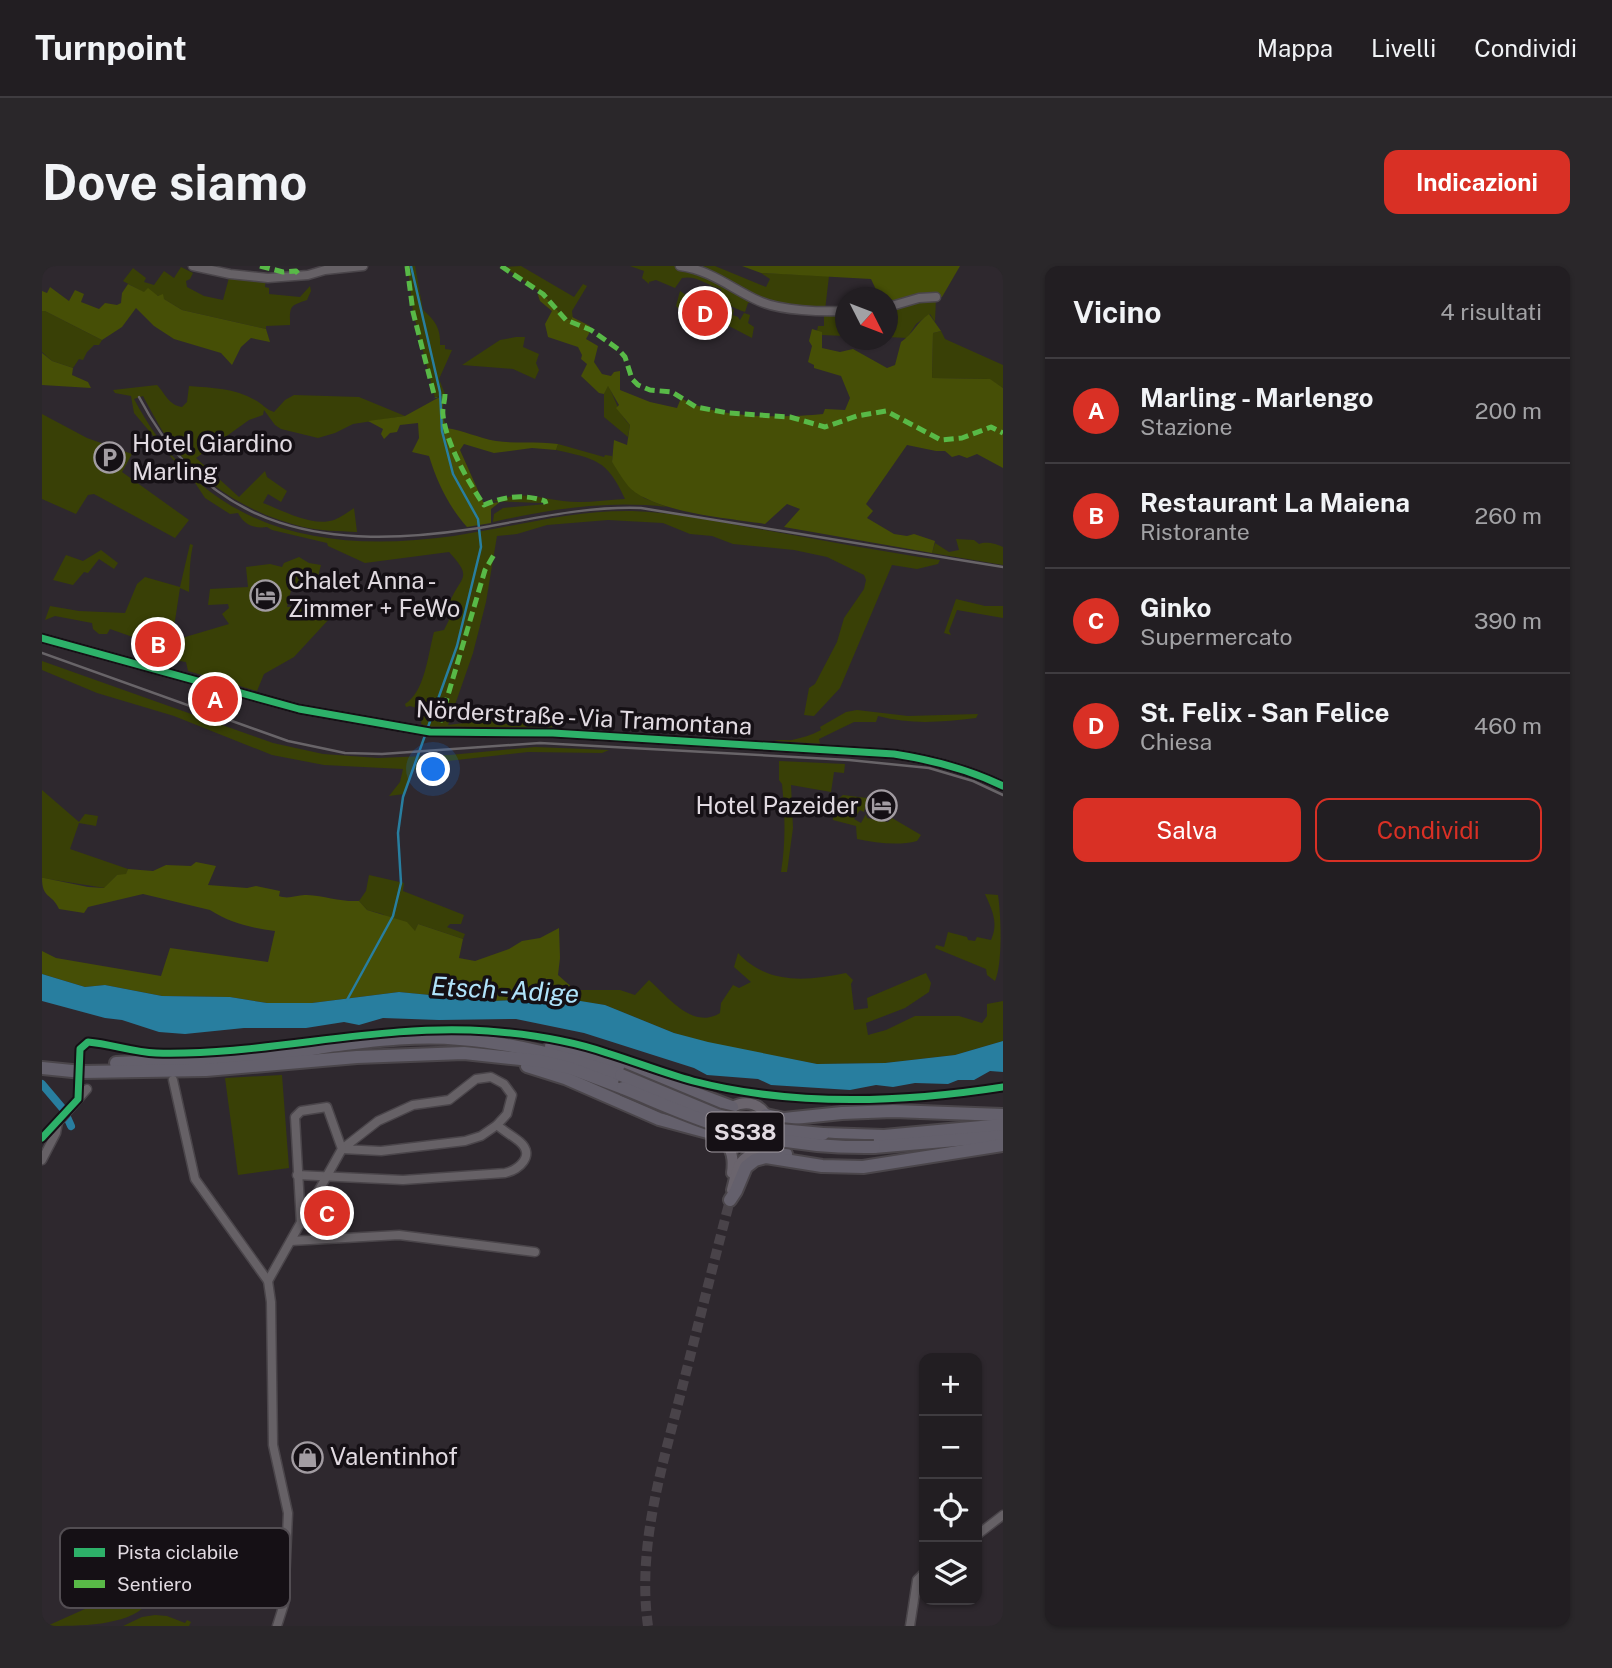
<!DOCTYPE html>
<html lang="it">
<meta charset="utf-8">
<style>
body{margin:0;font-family:"Public Sans",sans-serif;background:#2a272a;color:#f1f3f6}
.controls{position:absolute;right:21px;bottom:21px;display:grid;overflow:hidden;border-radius:14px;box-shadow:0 2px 5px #0004}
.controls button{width:63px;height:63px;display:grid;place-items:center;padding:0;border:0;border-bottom:2px solid #3f3c40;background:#221e22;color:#f1f3f6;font:35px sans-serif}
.compass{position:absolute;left:793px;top:21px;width:63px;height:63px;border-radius:50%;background:#221e22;box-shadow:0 2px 5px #0004;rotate:132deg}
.you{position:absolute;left:392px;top:504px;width:24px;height:24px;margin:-18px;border:5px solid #fff;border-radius:50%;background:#1a73e8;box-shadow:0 0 0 10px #1a73e833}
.badge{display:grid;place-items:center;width:46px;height:46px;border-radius:50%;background:#d93025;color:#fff;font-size:23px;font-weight:700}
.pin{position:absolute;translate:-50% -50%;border:4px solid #fff;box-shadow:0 2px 7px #0006}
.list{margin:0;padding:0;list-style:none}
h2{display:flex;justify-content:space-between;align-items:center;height:91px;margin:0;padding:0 28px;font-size:30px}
h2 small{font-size:23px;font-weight:400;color:#a2a2a5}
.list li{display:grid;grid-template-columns:46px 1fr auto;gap:21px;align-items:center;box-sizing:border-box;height:105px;padding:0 28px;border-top:2px solid #3f3c40}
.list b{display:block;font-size:26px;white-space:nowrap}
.list p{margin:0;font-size:23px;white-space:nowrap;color:#a2a2a5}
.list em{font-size:23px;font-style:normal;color:#a2a2a5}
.actions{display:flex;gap:14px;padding:21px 28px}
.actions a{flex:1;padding:16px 0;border:2px solid #d93025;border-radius:14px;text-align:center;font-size:24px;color:#d93025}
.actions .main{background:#d93025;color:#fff}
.icon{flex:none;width:38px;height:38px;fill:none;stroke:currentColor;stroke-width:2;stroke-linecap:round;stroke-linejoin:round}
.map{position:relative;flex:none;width:961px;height:1360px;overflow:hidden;border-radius:14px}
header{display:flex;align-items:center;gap:42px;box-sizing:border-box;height:98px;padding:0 35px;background:#221e22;border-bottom:2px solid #3f3c40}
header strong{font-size:33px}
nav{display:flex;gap:38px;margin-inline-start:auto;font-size:24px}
.intro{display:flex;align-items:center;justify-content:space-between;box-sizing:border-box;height:168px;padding:0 42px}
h1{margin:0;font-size:49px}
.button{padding:18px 32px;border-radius:14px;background:#d93025;color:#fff;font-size:24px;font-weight:700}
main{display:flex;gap:42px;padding:0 42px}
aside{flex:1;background:#221e22;border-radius:14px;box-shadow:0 2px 5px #0004}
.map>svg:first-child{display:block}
.green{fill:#394006}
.forest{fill:#464f06}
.water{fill:#287e9f}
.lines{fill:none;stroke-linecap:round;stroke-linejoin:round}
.stream{stroke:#287e9f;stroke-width:2.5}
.canal{stroke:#287e9f;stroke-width:8}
.secondary-tunnel{stroke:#494349;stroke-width:10;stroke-dasharray:10 5;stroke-linecap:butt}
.minor-casing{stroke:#4a454a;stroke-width:11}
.secondary-casing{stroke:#4a454a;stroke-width:14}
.trunk-casing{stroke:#4a454a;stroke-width:16}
.minor{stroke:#666166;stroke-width:8}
.secondary{stroke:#6a646d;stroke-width:10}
.trunk{stroke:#64606c;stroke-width:12}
.rail{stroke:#686468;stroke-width:2.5}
.trunk-bridge-casing{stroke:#4a454a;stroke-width:16;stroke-linecap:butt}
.trunk-bridge{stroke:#64606c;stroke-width:12}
.quiet{stroke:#58b947;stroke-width:5;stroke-dasharray:10 5;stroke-linecap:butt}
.cycleway-casing{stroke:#151015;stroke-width:11}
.cycleway{stroke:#2db169;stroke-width:7}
.labels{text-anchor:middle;stroke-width:7;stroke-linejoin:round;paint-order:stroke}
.shield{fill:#151015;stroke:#a49da4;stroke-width:2}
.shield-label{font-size:23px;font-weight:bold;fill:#e1dae1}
.poi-label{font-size:24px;fill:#e1dae1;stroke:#151015;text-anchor:start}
.street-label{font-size:24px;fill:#e1dae1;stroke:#151015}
.water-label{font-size:26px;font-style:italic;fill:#b0e3fb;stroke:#151015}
.key{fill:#151015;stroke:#524d52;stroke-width:2}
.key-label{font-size:19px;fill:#e1dae1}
</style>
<header>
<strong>Turnpoint</strong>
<nav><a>Mappa</a><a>Livelli</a><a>Condividi</a></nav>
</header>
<div class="intro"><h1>Dove siamo</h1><a class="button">Indicazioni</a></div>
<main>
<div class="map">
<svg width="961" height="1360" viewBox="0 0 961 1360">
<rect width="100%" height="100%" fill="#2e282e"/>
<g class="green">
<path d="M368 0H373L381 44C393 54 399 63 398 79H403V83L410 84 397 113 403 128 393 132 371 46 366 1Z"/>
<path d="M479 0 532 31 541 18 545 20 530 45 531 54 527 56 524 54 501 28 462 1Z"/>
<path d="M588 0H673L724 21 728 13 719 7 787 10 783 44 803 45V70L780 69 775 65 776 60H782V45L713 36 706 37 703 46C692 42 679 37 679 23 664 19 655 9 640 12L633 22 614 14 607 16V18L600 12 602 5Z"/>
<path d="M139 1 151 7 148 13 144 15 145 21 162 30 181 34 188 8 224 12 223 21 227 22V28L258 31 268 20 269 25 265 34C247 40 248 40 248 59L224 60V63L140 44 117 30 103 27 81 15 91 2 104 12 102 16 112 19 122 5 132 12Z"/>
<path d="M638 25 651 34 647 45 658 57H663L670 43 667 39 669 34 676 36 677 32 683 39 692 44 691 49 696 51 698 54 702 47 708 49 706 57 712 61 710 72 687 60 675 70 670 68 668 70 655 64 634 40Z"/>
<path d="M894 31 893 56 888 48 874 58 865 72 846 71V41Z"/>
<path d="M0 45H3L60 74 57 79H52L45 86 41 94 37 93 31 102 10 95 0 86Z"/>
<path d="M899 65 903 73 961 99V122L947 113 890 112 891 67Z"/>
<path d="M474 71H483L481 81 497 88 494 97 497 104 493 113 471 103 420 99 458 74Z"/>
<path d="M115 119C123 127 126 139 140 141L145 136 147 120C171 122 192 122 213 134 221 138 223 143 232 146L243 134 252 129 317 131 363 150 311 158 293 167 276 172 239 163 233 159 222 144 221 149 207 154 154 192 197 231 223 205 225 211 245 225 239 236 226 228 221 237C242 245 270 261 292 254 299 251 306 246 312 242L315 266C297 265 278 265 261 261 213 250 167 222 135 185 121 169 111 148 101 130L92 133C161 263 274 289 412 270 471 261 529 244 590 245 628 246 667 254 705 261 769 272 833 285 898 294L896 298 875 303 850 299 798 422 772 450 762 449 767 422 773 418 795 376 802 352 822 323 824 314 822 309 785 291 752 284 691 278 670 270 648 268 621 257 566 254 505 259 475 268 455 270 444 336 431 387 406 459 471 451 507 455 511 458 510 464 391 463 379 458 381 444 368 440 364 441 363 438C383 426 386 388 392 366L402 364 407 354 405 351C406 346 406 339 408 335 420 309 431 312 407 286L323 297 286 280 285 277 230 264 225 261C213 263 202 259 196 247L188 248 163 232 148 209 134 197 92 147 89 130 73 127 71 124Z"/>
<path d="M566 119C573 132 577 149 588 159L586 171 562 151V128Z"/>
<path d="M0 148 45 172 90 188 80 206 147 254 133 272 52 228 46 229 34 248 0 233Z"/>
<path d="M516 178 562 191 563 189 570 190V196L602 232 625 241C565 234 509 243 451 256L452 248 461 242 504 238 501 234 500 237 450 235C484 225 488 231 521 235 541 238 563 234 583 233 565 193 553 193 514 184Z"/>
<path d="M914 273 932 274 937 278C944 275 955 278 961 281V299L890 287 893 277 907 286 917 284Z"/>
<path d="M148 278 151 279C147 297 148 309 147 326L138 322 132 361 128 365 125 383 68 363 65 368H57L51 363 50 357 13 350 3 354 8 340 37 345 83 347 95 318 103 311 138 321Z"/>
<path d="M59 284 76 297 72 303 57 293 46 307 42 306 31 319 11 314 24 289 41 295Z"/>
<path d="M257 291 267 297 279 299 274 318 262 316 250 320 245 341 267 339 268 342 288 352 252 391 222 408 215 425 146 405 144 396 132 394 137 385 140 372 187 358 180 348 187 342 186 338 166 339 168 323 206 321 204 301 228 298 240 301 242 297Z"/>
<path d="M914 333 943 340H961V352L915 344 907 365 909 369 902 367Z"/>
<path d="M0 395 231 477 281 488 336 492 408 489 493 481 567 484 560 487 486 486 397 496 387 503 372 504 362 528 347 530 358 516 361 503 282 499 230 489 132 450 55 427 0 404Z"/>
<path d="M815 444 866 450 936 448 934 452C901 456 869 459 836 450L834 456H812L777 473 779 482 730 479 732 475C738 473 744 475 750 474 759 472 770 469 779 464L778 461 804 446Z"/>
<path d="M737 495 803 498 802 507 792 506 789 526 749 519 751 562 745 606H739C744 575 743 548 740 518L737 514Z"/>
<path d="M0 524 37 556 43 548 56 550 54 560 37 557 28 583 86 603 84 609H75L63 622 0 612Z"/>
<path d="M801 529 825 532 822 546 818 544 812 553 819 557 824 548 825 552 846 556 850 552 879 569 875 575C857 580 834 577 815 573L814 560 791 554V551L788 550 796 533Z"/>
<path d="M327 609 362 617 361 625 422 649 419 658H408L405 661 423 668 421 673 376 658 373 666 340 648 325 644 317 635 324 625Z"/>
<path d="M943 628 956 629C959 649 961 698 953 715L945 709 944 703 893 682 894 679 902 681 906 666 925 671 926 674 933 675 935 671 949 674C957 657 950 644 943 628Z"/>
<path d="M696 687C726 719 764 715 804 707L811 714 809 718 812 744 826 742 825 732 884 707 889 717 887 726 863 742 824 757 826 769 844 764 873 750H917L940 757 945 750V738L961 735V775L913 789 843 797 775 798 666 777 632 767 563 739 530 734 533 724H578L593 729 607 714C626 731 651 764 678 747L679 737 691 719 697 722 709 716 692 701Z"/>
<path d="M240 809 247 902 196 909 183 812Z"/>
<path d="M66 1326 104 1339C85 1360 37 1360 5 1360L54 1338Z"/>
<path d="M113 1349 125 1350 143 1357 145 1354 149 1356 147 1360H81L100 1351Z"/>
</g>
<g class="forest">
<path d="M700 0H918L900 31 876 32 846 41V32L834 31 837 30 829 13 719 7Z"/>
<path d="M86 18 102 26 106 22 116 30 121 28 122 33 140 44 224 63 228 76 209 72 199 81 190 99 179 87 132 73 112 60 94 42 80 61 60 74 3 45H0V25L5 27 8 21 27 35 33 24 42 28 39 36 57 43 63 37 75 39 79 37 80 27Z"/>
<path d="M498 25 524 54H530V51L548 60 549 64 544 73 556 80 552 96 560 108 569 110 572 106 578 105V124L608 136 635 142 639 132C674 153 740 152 781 148L783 143 803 144 808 132 799 110 772 102V99L766 96 770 80 767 75 770 63 780 66V82L798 86 811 83 845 102 853 99 859 76C870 69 875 56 887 48L899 65 891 67 890 112 948 113 961 122V202L935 188 925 192 917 189 910 191 903 185H894L865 179 824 238 831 245 825 252 852 268 865 270 872 268 893 275 890 287 742 261 758 243 745 238 723 258C686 252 617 247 589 223 582 216 576 205 570 196L572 174 585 179 588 159 574 142 577 139 566 120 562 128 557 127 539 110 545 98 539 93 540 89 536 81 506 71 503 58 510 45 498 35 496 29Z"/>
<path d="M0 87 10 95 31 102 30 109 46 116 49 122 0 119Z"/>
<path d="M403 128 400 146 404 162C421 164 436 172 454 175 474 178 494 175 516 178L514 184 490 182 452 187 422 178 418 184 442 238 458 236 449 243V257L425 261C407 241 395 216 387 190L370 186 377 172 376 157 358 159 355 166 348 167 342 173 339 168 341 163 326 155 363 150Z"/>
<path d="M154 596 174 600 166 619 205 622 214 620 238 625 237 630C248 634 255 628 265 629 283 630 299 636 317 635L325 644 365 656 373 665 376 658 421 673 417 692 433 695 467 683 480 675 498 672 517 662 518 692 516 709 533 724 530 734 520 732 450 735 357 726 270 737H225L188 731 120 730 63 719 43 721 0 708V685L14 692 119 710 128 682 226 696 233 665C210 662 188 657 168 644L101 628 46 641 42 647 17 643C10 627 0 633 0 612H2L46 621 62 622 75 609 84 608 86 603 111 605 124 599 149 600Z"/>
</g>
<path class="water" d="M0 708 43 721 63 719 120 730 188 731 225 737H270L357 726 450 735 520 732 563 739 632 767 666 776 775 798 843 797 913 789 961 775V806L948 805 932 814H916L906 818 873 817 851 821 834 819 808 824 729 819 716 813 665 809 652 802 542 767 474 753 397 754 341 752 317 759 302 756 264 762H202L143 768 117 766 80 754 63 752 0 735Z"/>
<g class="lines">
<path class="stream" d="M305 734 351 650 359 617 356 567 361 531 415 380 439 281 436 253 411 208 400 165 398 126 369 0"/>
<g class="canal">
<path d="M0 818 22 844"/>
<path d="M25 851 29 860"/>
</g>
<path class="secondary-tunnel" d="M606 1360C595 1282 619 1205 638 1130 655 1064 671 999 688 934"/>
<defs>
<g id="minor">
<path d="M151 0 188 8 226 12 266 9 283 4 321 0"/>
<path d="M638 0C669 4 690 23 717 35 739 45 780 46 804 45"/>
<path d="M846 41 877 32 894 31"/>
<path d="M0 372 257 443 388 466 511 467 852 488C891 494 926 503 961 520"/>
<path d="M449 811 462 818 470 829 465 848 455 859 439 870 423 875 339 885 300 883 336 855 371 839 407 834 434 813Z"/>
<path d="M131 814 153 913 226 1015"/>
<path d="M0 894 14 867 16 856 45 823"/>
<path d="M255 909 361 914 463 907C476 904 494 890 478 876 471 870 463 866 455 859"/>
<path d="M249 975 357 969 493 986"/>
<path d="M935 1269 961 1249"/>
<path d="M235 1360 242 1338 246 1247 231 1179 229 1036 226 1015 300 883 285 841 259 845 253 851 259 958"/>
<path d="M868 1360 875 1314 882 1307"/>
</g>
<g id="secondary">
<path d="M690 841C706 833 720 838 727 855"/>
<path d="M681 872C690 884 692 893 690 907"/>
<path d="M690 924C697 896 695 896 720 881"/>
</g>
<g id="trunk">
<path d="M509 780 554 790 690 841"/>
<path d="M74 797C129 795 184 794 238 788 258 786 277 781 296 779 335 774 378 769 418 773 473 777 526 792 579 809"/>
<path d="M485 800 523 812 617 853 673 868 681 872"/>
<path d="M0 802 40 806 164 804 315 791 422 787 498 795 528 802 581 822"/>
<path d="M724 849 742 853 800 847 851 845 961 849"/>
<path d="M781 868 842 870 961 859"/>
<path d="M720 881 733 882 744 888"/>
<path d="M832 881 961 870"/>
<path d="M688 934 694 925 704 901 713 894 724 891 780 900 821 901 961 879"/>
</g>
</defs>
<use href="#minor" class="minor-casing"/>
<use href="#secondary" class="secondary-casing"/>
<use href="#trunk" class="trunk-casing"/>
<use href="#minor" class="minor"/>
<use href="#secondary" class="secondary"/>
<use href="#trunk" class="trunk"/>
<g class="rail">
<path d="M97 131C169 269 289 284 430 263 487 254 540 240 599 242L961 301"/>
<path d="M0 387 246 475 303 487 340 488 498 477 807 494 887 502 931 515 961 529"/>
</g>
<defs>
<g id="trunk-bridge">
<path d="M579 809 675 849 738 864 781 868"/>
<path d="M581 822C611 834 641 848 672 858 723 874 779 882 832 881"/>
</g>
</defs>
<use href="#trunk-bridge" class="trunk-bridge-casing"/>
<use href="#trunk-bridge" class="trunk-bridge"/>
<g class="quiet">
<path d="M218 0 241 6 254 5 257 9"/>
<path d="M365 0 371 46 393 132"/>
<path d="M459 0 501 28 524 54 549 64 576 83 583 91 590 113 596 119 608 124 630 126 654 141 686 147 748 151 783 161 815 150 844 145 899 174 920 172 949 161 961 167"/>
<path d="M403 128C403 135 400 142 401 149 404 177 426 216 442 239 463 230 482 228 503 235L504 238"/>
<path d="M398 456 443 304 453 287"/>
</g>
<defs>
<g id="cycleway">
<path d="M0 372 257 443 388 466 511 467 852 488C891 494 926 503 961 520"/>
<path d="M0 872 36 833 38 783 46 776C69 778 91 786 114 787 225 790 334 757 446 765 486 768 527 774 565 787 594 796 622 807 651 815 752 841 859 837 961 821"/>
</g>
</defs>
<use href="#cycleway" class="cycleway-casing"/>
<use href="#cycleway" class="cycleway"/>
</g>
<defs>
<symbol id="parking-ring" viewBox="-11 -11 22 22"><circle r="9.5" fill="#151015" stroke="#a29ca2" stroke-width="1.5"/><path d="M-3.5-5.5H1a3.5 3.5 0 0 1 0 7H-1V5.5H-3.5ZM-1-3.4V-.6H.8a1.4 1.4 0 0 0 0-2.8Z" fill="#a29ca2"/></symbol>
<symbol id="hotel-ring" viewBox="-11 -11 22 22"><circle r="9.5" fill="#151015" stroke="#a29ca2" stroke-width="1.5"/><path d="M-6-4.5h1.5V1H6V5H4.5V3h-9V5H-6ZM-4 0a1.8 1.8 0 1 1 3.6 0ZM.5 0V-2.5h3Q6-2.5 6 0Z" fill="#a29ca2"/></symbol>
<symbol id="shop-ring" viewBox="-11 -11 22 22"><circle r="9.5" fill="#151015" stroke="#a29ca2" stroke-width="1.5"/><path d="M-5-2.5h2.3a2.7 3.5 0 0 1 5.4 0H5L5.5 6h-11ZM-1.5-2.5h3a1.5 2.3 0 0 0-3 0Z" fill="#a29ca2"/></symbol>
</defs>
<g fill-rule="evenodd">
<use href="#parking-ring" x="50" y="174" width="35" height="35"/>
<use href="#hotel-ring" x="206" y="312" width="35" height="35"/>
<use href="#hotel-ring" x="822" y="522" width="35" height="35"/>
<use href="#shop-ring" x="248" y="1174" width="35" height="35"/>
</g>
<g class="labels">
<rect class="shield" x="664.5" y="846.5" width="77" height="39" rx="5"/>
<g class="shield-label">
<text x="703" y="874">SS38</text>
</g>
<g class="poi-label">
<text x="90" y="186">Hotel Giardino<tspan x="90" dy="28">Marling</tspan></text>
<text x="246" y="323">Chalet Anna -<tspan x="246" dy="28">Zimmer + FeWo</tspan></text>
<text x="817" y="548" text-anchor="end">Hotel Pazeider</text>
<text x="288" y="1199">Valentinhof</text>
</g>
<g class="street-label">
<text transform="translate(542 452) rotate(3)" y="8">Nörderstraße - Via Tramontana</text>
</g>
<g class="water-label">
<text transform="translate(463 724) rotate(3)" y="9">Etsch - Adige</text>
</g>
</g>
<rect x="18" y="1262" width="230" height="80" rx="10" class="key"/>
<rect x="32" y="1282" width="31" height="9" fill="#2db169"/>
<rect x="32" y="1314" width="31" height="8" fill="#58b947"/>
<g class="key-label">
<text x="75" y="1293">Pista ciclabile</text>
<text x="75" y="1325">Sentiero</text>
</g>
</svg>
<div class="controls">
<button>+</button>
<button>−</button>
<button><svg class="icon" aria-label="locate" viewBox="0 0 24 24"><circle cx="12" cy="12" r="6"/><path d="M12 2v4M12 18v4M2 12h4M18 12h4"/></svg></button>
<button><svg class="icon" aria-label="layers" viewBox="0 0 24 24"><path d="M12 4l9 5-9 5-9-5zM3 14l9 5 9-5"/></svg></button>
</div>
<svg class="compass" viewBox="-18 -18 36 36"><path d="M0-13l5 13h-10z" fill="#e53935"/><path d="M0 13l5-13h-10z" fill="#a2a2a5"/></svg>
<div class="you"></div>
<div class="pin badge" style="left:173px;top:433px">A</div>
<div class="pin badge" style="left:116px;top:378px">B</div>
<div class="pin badge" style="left:285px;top:947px">C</div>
<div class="pin badge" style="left:663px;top:47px">D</div>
</div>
<aside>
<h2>Vicino<small>4 risultati</small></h2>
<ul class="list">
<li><span class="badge">A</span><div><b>Marling - Marlengo</b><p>Stazione</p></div><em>200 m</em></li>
<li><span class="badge">B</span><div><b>Restaurant La Maiena</b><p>Ristorante</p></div><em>260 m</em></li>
<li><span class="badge">C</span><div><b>Ginko</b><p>Supermercato</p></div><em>390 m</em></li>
<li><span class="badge">D</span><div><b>St. Felix - San Felice</b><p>Chiesa</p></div><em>460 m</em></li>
</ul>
<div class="actions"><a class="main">Salva</a><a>Condividi</a></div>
</aside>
</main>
